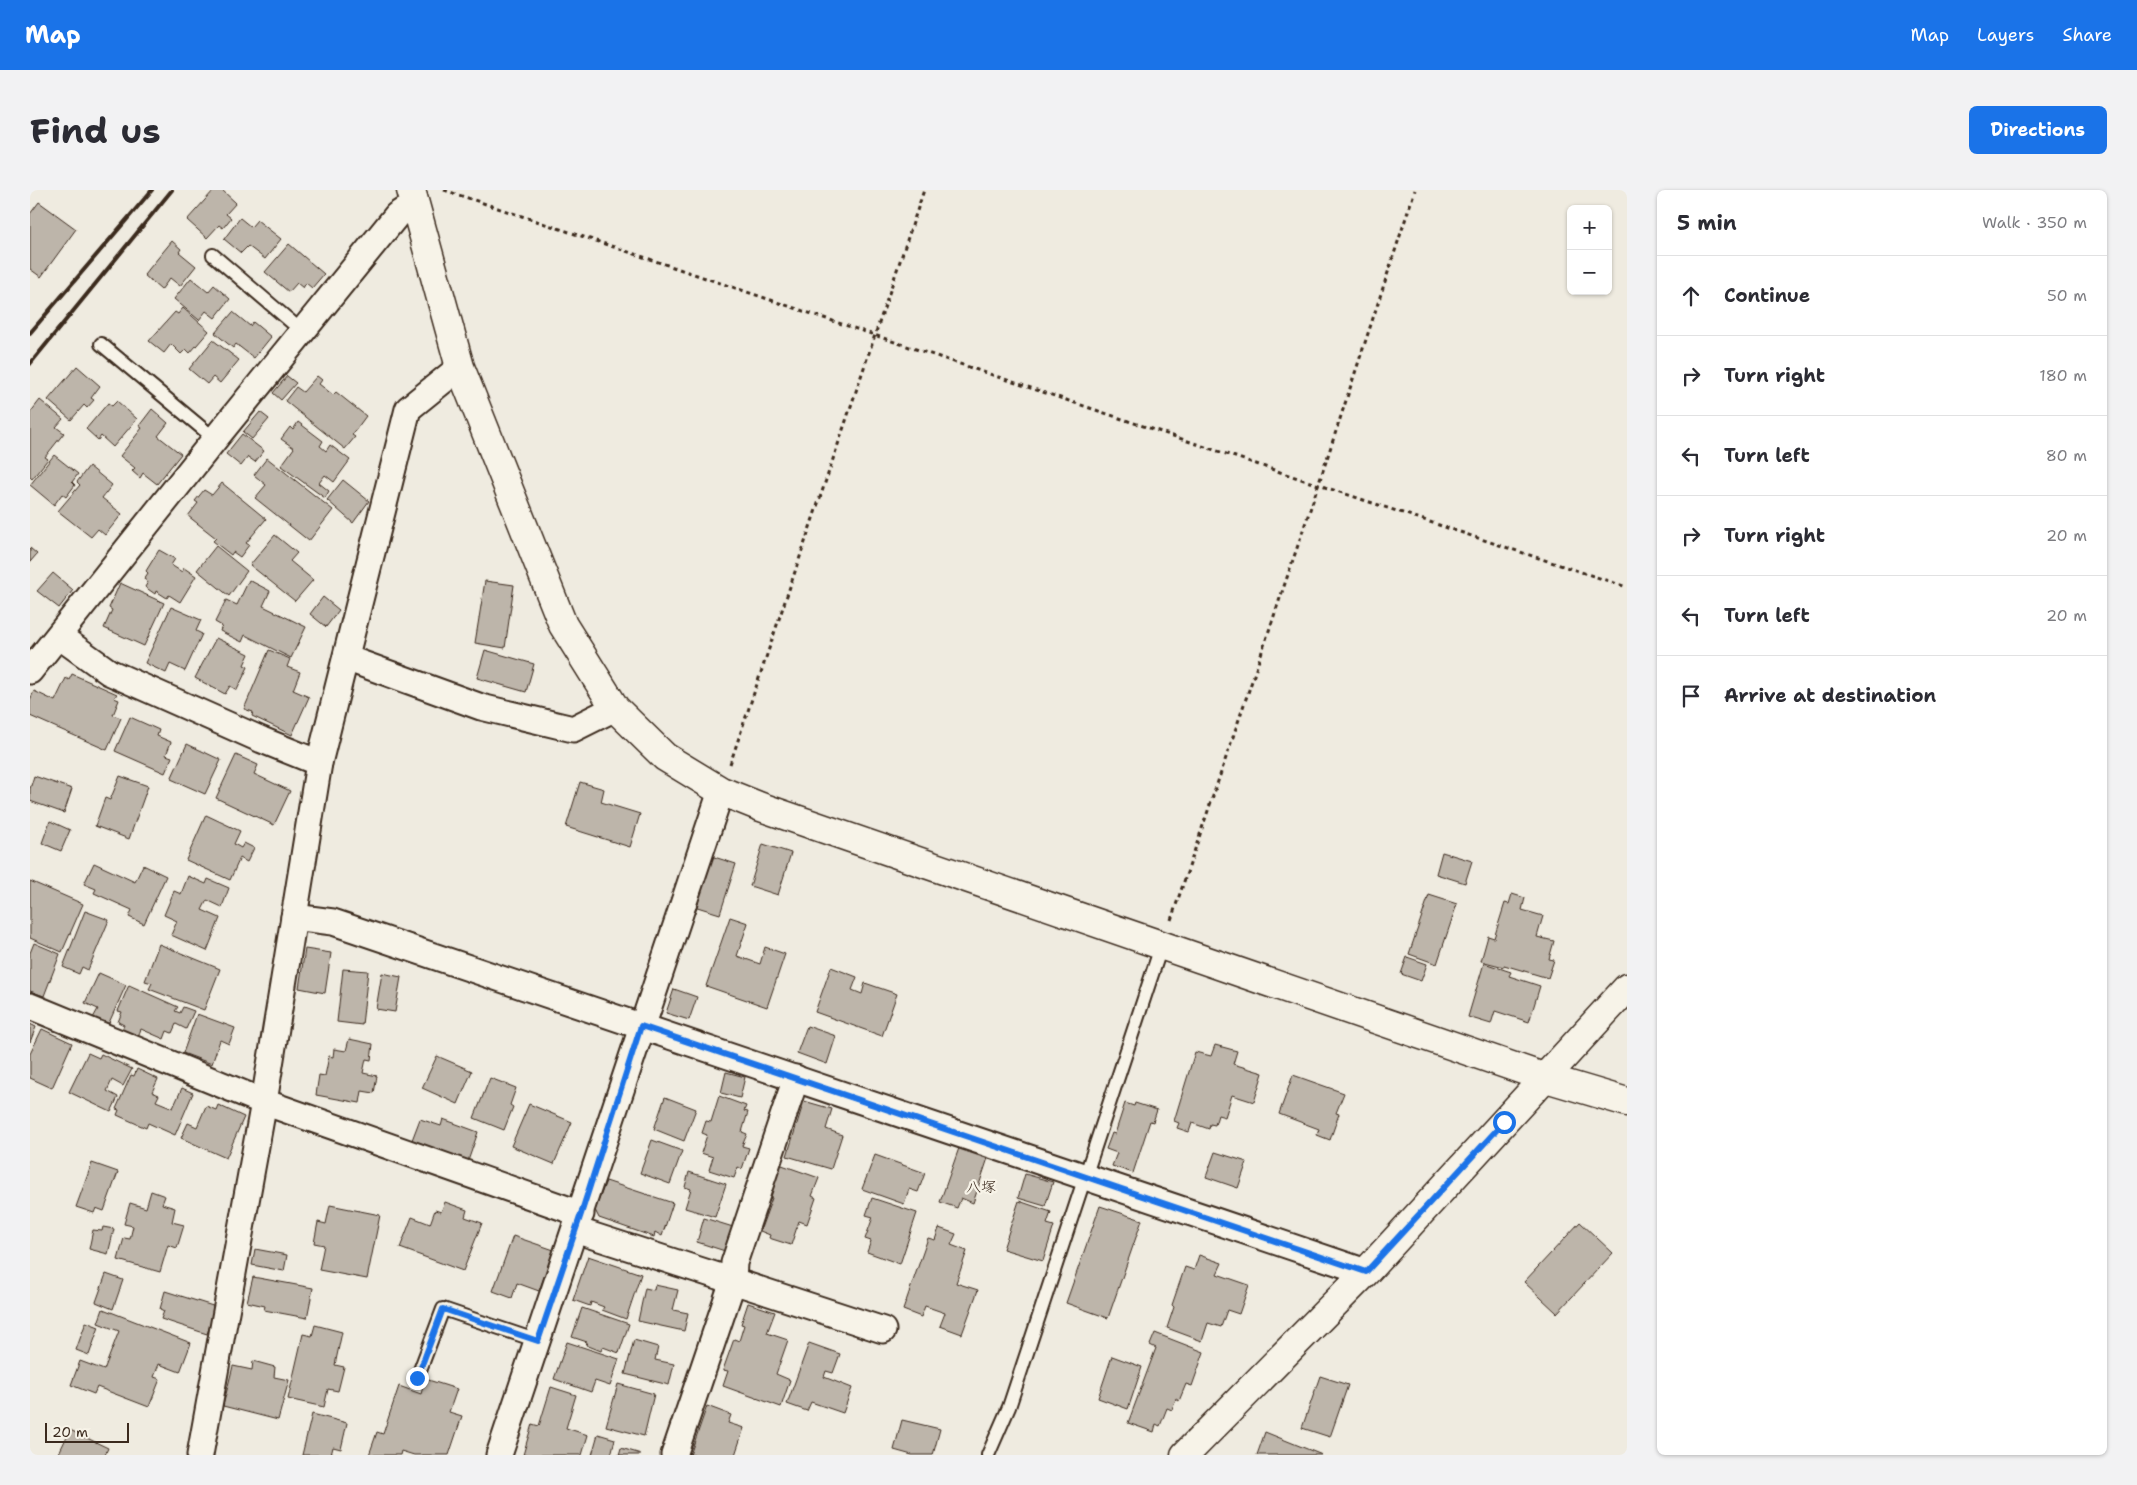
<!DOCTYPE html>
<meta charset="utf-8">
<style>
body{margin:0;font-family:"Shantell Sans","Klee One",sans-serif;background:#f2f2f3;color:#2b2b33}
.controls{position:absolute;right:15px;top:15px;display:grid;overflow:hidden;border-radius:8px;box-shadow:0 1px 4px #0004}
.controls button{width:45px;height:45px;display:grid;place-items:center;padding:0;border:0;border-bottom:1px solid #e1e1e2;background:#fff;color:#2b2b33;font:25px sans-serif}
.scale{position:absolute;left:15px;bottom:12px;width:84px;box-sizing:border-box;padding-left:5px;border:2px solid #3b2a1e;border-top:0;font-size:14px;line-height:18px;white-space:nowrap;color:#3b2a1e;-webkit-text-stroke:4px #f7f3e8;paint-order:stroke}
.stop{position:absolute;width:15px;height:15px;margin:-11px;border:4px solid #1a73e8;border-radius:50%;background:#fff}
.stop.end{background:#1a73e8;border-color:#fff;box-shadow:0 1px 5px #0008}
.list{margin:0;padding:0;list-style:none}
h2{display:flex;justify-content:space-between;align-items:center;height:65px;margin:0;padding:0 20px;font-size:21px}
h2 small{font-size:16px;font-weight:400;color:#7c7c81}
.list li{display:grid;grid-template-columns:32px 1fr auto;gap:15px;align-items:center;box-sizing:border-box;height:80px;padding:0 20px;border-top:1px solid #e1e1e2}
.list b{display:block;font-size:19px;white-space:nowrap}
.list em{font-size:16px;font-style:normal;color:#7c7c81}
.icon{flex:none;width:28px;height:28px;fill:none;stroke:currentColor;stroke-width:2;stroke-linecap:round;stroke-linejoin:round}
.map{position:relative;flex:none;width:1597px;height:1265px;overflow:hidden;border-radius:8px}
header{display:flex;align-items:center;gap:30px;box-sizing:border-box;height:70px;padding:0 25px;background:#1a73e8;color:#fff}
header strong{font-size:24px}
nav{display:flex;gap:28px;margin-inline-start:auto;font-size:18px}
.intro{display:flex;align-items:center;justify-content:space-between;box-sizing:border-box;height:120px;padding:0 30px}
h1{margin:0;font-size:35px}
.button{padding:12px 22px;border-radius:8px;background:#1a73e8;color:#fff;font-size:18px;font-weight:700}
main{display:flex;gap:30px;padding:0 30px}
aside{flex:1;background:#fff;border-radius:8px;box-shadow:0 1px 4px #0004}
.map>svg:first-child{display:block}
.building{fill:#bdb5aa;stroke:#3b2a1e}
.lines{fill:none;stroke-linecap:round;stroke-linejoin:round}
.service-casing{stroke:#3b2a1e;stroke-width:16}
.minor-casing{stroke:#3b2a1e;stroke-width:29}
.tertiary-casing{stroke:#3b2a1e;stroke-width:31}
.path{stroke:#3b2a1e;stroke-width:3;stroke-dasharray:4 4;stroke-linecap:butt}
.service{stroke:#f7f3e8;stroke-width:12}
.minor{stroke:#f7f3e8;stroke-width:25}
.tertiary{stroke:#f7f3e8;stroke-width:28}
.rail{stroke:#3b2a1e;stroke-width:4}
.route{stroke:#1a73e8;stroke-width:6}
.labels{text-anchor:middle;stroke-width:4.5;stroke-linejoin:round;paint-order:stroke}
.neighbourhood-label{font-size:15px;fill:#3b2a1e;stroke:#f7f3e8}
</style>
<header>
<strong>Map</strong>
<nav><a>Map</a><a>Layers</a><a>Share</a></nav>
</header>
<div class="intro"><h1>Find us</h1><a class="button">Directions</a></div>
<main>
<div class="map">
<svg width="1597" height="1265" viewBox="0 0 1597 1265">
<rect width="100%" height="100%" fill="#efebe0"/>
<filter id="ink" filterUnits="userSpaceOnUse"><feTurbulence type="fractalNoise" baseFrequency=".02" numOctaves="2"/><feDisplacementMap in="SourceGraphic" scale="10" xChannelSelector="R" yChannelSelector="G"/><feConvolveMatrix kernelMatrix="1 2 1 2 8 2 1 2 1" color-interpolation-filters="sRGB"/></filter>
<g filter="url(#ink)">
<g class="building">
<path d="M184 0H192L206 13 196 24 201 28 193 38 189 35 177 48 157 30Z"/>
<path d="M9 12 46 39 11 87 0 79V24Z"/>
<path d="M210 28 221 37 227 30 251 49 235 69 218 56 211 63 194 49Z"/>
<path d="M142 51 151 59 149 62 166 76 150 96 140 88 131 100 114 85Z"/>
<path d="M259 54 294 84 282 98 276 93 273 98 267 93 259 102 235 82Z"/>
<path d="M161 88 178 102 184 95 200 109 185 128 176 121 169 130 144 109Z"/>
<path d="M153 118 179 141 160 163 156 159 151 164 141 154 134 163 119 151 145 122 148 124Z"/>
<path d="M203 122 220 136 223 132 241 147 224 168 206 154 203 158 185 143Z"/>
<path d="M183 150 209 170 190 193 183 187 177 194 159 179Z"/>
<path d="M47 176 70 196 61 208 64 210 57 218 54 215 41 230 18 210Z"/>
<path d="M257 186 266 193 251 210 243 203Z"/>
<path d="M287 186 292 190 289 194 303 205 306 202 336 226 322 245 325 247 315 259 255 211 266 197 273 202Z"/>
<path d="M10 210 33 229 26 237 34 243 15 267 18 269 2 289 0 287V223Z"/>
<path d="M87 211 107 229 83 257 71 246 68 250 56 239 78 213 82 216Z"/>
<path d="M122 219 138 233 128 246 151 264 127 294 113 283 110 288 102 281 105 278 90 266 112 238 109 236Z"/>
<path d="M230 222 239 229 222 249 213 242Z"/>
<path d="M268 232 293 251 290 256 296 261 300 255 320 270 304 292 295 285 289 293 299 301 295 308 251 276 264 258 251 249 260 237 263 240Z"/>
<path d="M212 244 234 261 225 272 218 267 211 276 196 264Z"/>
<path d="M24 265 48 284 42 292 45 295 36 307 32 304 24 315 0 295Z"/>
<path d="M237 268 303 320 279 351 225 308 236 295 224 285Z"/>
<path d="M59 276 82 295 72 308 92 324 75 345 68 339 61 347 28 321 50 295 47 292Z"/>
<path d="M313 290 339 311 323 333 297 310Z"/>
<path d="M192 293 236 329 216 353 219 355 210 367 203 362 201 365 183 351 186 348 158 326 168 313 165 311 174 300 182 305Z"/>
<path d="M245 345 267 363 260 371 283 390 265 411 220 375Z"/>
<path d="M186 356 217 381 199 406 167 380Z"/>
<path d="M0 358 7 364 0 372Z"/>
<path d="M129 360 145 369 141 375 152 382 154 378 166 386 150 412 139 405 137 408 126 401 125 404 115 397 118 392 114 389 118 383 116 381Z"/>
<path d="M23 383 43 400 29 418 7 401Z"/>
<path d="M219 390 240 401 233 416 276 437 261 468 215 445 212 452 190 441 192 436 185 432 196 410 207 415Z"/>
<path d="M455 391 484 395 475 458 445 453Z"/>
<path d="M90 393 134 413 114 456 74 438 82 420 79 418Z"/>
<path d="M293 407 309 420 296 437 280 424Z"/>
<path d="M141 417 171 430 166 441 172 444 155 481 140 474 136 483 115 473Z"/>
<path d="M186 448 219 464 214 475 218 477 207 500 200 496 195 504 165 488Z"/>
<path d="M239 460 260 469 257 477 270 482 263 500 279 507 262 545 222 526 223 522 214 519Z"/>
<path d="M455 460 504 474 496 502 447 488Z"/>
<path d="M42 484 87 504 84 508 89 510 83 525 91 528 77 560 0 526V510L4 501 25 511 36 488 39 490Z"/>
<path d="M100 527 129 540 127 546 141 552 136 565 142 567 135 583 85 561Z"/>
<path d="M157 554 191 570 175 604 141 589Z"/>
<path d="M206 565 228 575 224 584 260 601 244 635 186 608Z"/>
<path d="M4 586 42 599 34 623 0 611V599Z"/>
<path d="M90 586 118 596 99 649 65 636 75 608 80 610Z"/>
<path d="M550 592 574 599 571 612 610 624 600 657 536 637Z"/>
<path d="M176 625 210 641 204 654 211 658 214 653 224 658 217 672 210 668 200 690 156 670Z"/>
<path d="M20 631 40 640 31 661 12 653Z"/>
<path d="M733 654 761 663 748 705 720 696Z"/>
<path d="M1412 662 1442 671 1435 693 1406 684Z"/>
<path d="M681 666 706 674 690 724 664 716Z"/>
<path d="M64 673 105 692 113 675 136 686 114 734 99 727 102 720 64 703 66 699 54 694Z"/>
<path d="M158 686 176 694 178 689 199 698 192 717 177 710 172 720 190 728 177 761 141 745 147 731 134 725 144 701 151 704Z"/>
<path d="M0 691 53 714 32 762 0 748Z"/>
<path d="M1482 704 1495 708 1492 720 1513 726 1507 747 1524 751 1519 769 1524 770 1518 788 1474 775V777L1451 771 1458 746 1464 748 1475 713 1479 714Z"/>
<path d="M1399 705 1427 714 1407 774 1379 764Z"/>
<path d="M55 721 79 730 58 780 52 777 49 784 33 777Z"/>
<path d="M700 727 718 733 707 766 730 774 735 757 755 764 737 817 676 796Z"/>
<path d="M4 753 30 764 14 806 0 801V763Z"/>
<path d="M129 754 190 779 174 820 119 799 122 793 115 791Z"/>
<path d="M275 759 301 763 295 803 269 798Z"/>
<path d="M1377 767 1397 774 1391 791 1371 784Z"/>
<path d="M1454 773 1481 782 1479 786 1510 796 1499 832 1465 821 1461 834 1438 827Z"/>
<path d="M801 777 827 787 822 800 832 804 835 793 867 804 852 846 785 822Z"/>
<path d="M313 779 338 781 332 835 307 832Z"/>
<path d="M69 783 96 795 78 835 63 828 68 819 55 813Z"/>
<path d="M352 783 371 787 365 822 346 819Z"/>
<path d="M99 795 148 817 145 821 150 823 153 817 164 821 156 839 146 834 142 843 137 841 134 849 111 839 107 849 91 842 94 835 88 832 92 822 88 821Z"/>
<path d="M644 799 667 807 659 830 636 823Z"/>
<path d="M167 824 205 838 199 854 190 850 182 874 153 863Z"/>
<path d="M0 834 6 837 0 852Z"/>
<path d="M777 836 806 846 797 874 767 863Z"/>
<path d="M12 839 42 853 22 898 0 888V864Z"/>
<path d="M319 849 343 854 341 870 336 869 333 883 347 886 344 903 332 901 330 913 286 905 289 885 295 886 299 866 303 867 304 859 316 861Z"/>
<path d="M1185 855 1207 861 1203 874 1233 883 1224 912 1202 905 1195 927 1188 925 1185 935 1180 934 1179 939 1162 933 1159 942 1147 938 1149 933 1144 931 1165 862 1181 866Z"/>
<path d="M58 863 69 868 71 864 102 879 93 896 82 890 77 901 88 907 81 922 39 902Z"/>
<path d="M407 866 442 881 428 914 392 898Z"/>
<path d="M107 879 128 889 122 902 129 905 126 911 143 918 152 898 163 903 145 945 118 933 116 938 87 925 89 920 86 919 101 885 104 886Z"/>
<path d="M696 882 715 887 710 908 691 903Z"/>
<path d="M1263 885 1314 903 1306 923 1309 924 1300 950 1287 945 1289 939 1249 924Z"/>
<path d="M460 888 486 898 480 915 483 917 474 940 444 928Z"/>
<path d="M689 906 716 916 714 921 718 922 712 942 717 944 712 956 719 958 712 979 708 977 704 988 679 980 683 967 671 963 677 945 672 943 676 931 681 932Z"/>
<path d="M635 907 666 919 654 951 624 939Z"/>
<path d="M774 911 802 919 796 939 812 945 801 979 757 966Z"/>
<path d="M1095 913 1104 916 1105 913 1127 920 1123 932 1120 931 1103 983 1082 976 1087 963 1076 959 1082 943 1085 944Z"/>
<path d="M499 914 542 932 524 974 481 956Z"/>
<path d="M188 915 214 927 196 968 151 948 158 933 167 937 176 916 186 920Z"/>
<path d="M390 929 411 936 413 929 448 942 438 971 382 950Z"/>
<path d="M622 950 652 961 640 994 610 983Z"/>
<path d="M929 958 958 968 943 1013 931 1008 927 1018 910 1012Z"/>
<path d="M1185 962 1217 972 1208 998 1176 987Z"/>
<path d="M845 965 895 983 888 1002 879 999 874 1014 832 999Z"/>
<path d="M62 973 88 982 74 1021 66 1018 64 1023 46 1017Z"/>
<path d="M749 974 789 988 782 1006 786 1008 777 1034 769 1031 761 1055 739 1048 740 1045 730 1041 742 1008 740 1007 743 997 741 996Z"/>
<path d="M659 982 696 994 685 1027 655 1018 661 999 655 997Z"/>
<path d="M995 984 1023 992 1015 1016 988 1008Z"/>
<path d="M576 991 643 1013 632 1046 625 1042 624 1047 569 1028 565 1020Z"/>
<path d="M121 1001 135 1006 132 1014 145 1018 142 1032 154 1035 147 1058 138 1055 130 1082 88 1070 94 1048 100 1049 103 1036 94 1034 100 1013 116 1018Z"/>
<path d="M842 1008 887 1023 870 1074 837 1062 841 1051 835 1049 843 1027 836 1025Z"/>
<path d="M989 1011 1021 1022 1017 1034 1024 1036 1013 1071 973 1059Z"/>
<path d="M415 1012 437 1020 435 1027 452 1033 433 1081 370 1058 382 1027 400 1034 405 1020 411 1022Z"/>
<path d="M300 1015 350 1025 337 1089 289 1080 294 1055 284 1053 288 1032 296 1034Z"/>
<path d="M1070 1016 1112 1030 1078 1128 1036 1113Z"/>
<path d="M674 1028 703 1037 695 1061 667 1052Z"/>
<path d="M1550 1032 1583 1063 1527 1123 1494 1092Z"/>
<path d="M73 1037 84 1039 78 1064 59 1059 63 1040 72 1041Z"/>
<path d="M909 1038 926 1044 921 1055 937 1061 926 1093 948 1100 932 1144 910 1136 915 1123 895 1116 891 1127 873 1120 898 1048 905 1050Z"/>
<path d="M483 1046 524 1060 509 1101 487 1093 482 1108 463 1101Z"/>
<path d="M225 1059 257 1065 254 1081 222 1075Z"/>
<path d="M1169 1065 1192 1073 1187 1084 1219 1095 1209 1124 1197 1120 1191 1137 1178 1133 1172 1151 1137 1138 1144 1117 1142 1115 1155 1077 1164 1080Z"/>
<path d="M558 1066 611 1084 596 1129 572 1120 574 1117 561 1112 560 1116 543 1110Z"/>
<path d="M76 1084 93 1090 83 1119 66 1112Z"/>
<path d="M223 1087 283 1098 277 1128 234 1120 235 1116 217 1112Z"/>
<path d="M625 1095 648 1100 643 1120 658 1123 654 1141 608 1131 615 1098 624 1100Z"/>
<path d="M135 1101 186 1117 177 1144 131 1129 134 1121 130 1119Z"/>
<path d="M718 1113 745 1122 737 1143 758 1150 746 1184 760 1190 751 1217 693 1196 698 1181 693 1180 704 1149 709 1151 714 1135 711 1134Z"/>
<path d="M552 1118 599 1134 589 1163 573 1157 571 1161 556 1155 557 1152 542 1147Z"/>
<path d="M73 1119 161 1153 150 1182 129 1174 124 1187 130 1189 119 1217 67 1197 64 1204 41 1195 50 1171 74 1180 89 1141 68 1133Z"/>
<path d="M56 1132 69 1137 59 1165 46 1160Z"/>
<path d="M285 1135 312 1142 305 1175 314 1177 308 1201 298 1199 294 1217 258 1209 273 1144 282 1146Z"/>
<path d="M1125 1143 1174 1162 1162 1196 1156 1194 1149 1211 1146 1209 1142 1220 1137 1218 1130 1236 1126 1234 1124 1242 1098 1233 1126 1158 1120 1155Z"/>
<path d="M604 1150 628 1157 625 1170 644 1174 639 1195 595 1184Z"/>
<path d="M537 1152 589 1169 580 1196 565 1191 561 1202 524 1189Z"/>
<path d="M779 1153 810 1164 803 1183 796 1181 794 1187 822 1198 813 1223 781 1212 777 1221 757 1214Z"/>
<path d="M1082 1166 1112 1177 1098 1219 1068 1208Z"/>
<path d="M223 1171 245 1177 244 1187 259 1190 248 1230 193 1216 203 1176 222 1180Z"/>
<path d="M1290 1186 1318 1195 1300 1247 1272 1238Z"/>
<path d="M395 1189 427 1199 419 1222 432 1226 419 1265H384L371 1261 370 1265H339L347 1242 353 1244 369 1196 391 1204Z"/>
<path d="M588 1194 624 1204 614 1246 576 1236Z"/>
<path d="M521 1197 546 1205 536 1238 558 1245 552 1265H493L502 1234 509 1236Z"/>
<path d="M677 1216 701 1225 698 1233 714 1238 705 1265H660Z"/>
<path d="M282 1224 317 1233 311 1259 303 1257 301 1265H272Z"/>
<path d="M872 1230 910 1239 903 1265H882L864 1260Z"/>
<path d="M40 1240 78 1258 75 1265H28Z"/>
<path d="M1235 1242 1292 1265H1227Z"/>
<path d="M568 1244 585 1249 581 1265H562Z"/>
<path d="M591 1258 611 1264V1265H589Z"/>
</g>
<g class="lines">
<defs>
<g id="service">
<path d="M183 65 273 142"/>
<path d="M71 154 185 249"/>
<path d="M387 1188 413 1119 508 1151"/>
<path d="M958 1265 979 1217 1132 754"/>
</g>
<g id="minor">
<path d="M29 446 79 482 232 550 289 573"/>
<path d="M316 468 451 517 543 539 585 518"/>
<path d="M0 481 185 249 367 25 384 14"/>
<path d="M264 727 303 732 1336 1082"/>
<path d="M0 816 234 912 551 1024"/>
<path d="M545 1040 703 1091 704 1073 766 888"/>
<path d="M170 1265 234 912 289 573 378 219 430 177"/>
<path d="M469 1265C544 1044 615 822 691 601"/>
<path d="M644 1265 703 1091 853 1140"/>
</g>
<g id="tertiary">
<path d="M381 0 430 177 533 435 585 518 635 567 691 601 731 617 1516 888 1597 912"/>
<path d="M1155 1265 1336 1082 1597 798"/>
</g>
</defs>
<use href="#service" class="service-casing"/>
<use href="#minor" class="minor-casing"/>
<use href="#tertiary" class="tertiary-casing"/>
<g class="path">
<path d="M414 0C809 132 1202 268 1597 397"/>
<path d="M700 574 894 0"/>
<path d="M1141 730 1288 296 1385 0"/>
</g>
<use href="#service" class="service"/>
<use href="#minor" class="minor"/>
<use href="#tertiary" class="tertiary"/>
<g class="rail">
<path d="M0 143 122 0"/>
<path d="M0 174 142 0"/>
</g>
</g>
</g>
<g class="lines" filter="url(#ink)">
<path class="route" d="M387 1188 413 1119 508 1151 551 1024 611 836 1336 1082 1474 932"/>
</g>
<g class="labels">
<g class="neighbourhood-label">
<text x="951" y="1002">八塚</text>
</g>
</g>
</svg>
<div class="controls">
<button>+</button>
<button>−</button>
</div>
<div class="scale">20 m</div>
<div class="stop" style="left:1474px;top:932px"></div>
<div class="stop end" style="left:387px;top:1188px"></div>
</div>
<aside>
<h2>5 min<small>Walk · 350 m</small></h2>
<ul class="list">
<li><svg class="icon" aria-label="ahead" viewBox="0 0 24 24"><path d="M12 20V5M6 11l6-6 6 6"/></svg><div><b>Continue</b></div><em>50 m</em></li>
<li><svg class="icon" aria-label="right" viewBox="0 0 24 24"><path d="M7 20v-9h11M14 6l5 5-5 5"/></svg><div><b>Turn right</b></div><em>180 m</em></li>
<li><svg class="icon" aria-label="left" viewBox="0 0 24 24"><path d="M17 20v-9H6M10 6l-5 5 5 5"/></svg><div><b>Turn left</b></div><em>80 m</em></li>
<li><svg class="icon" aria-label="right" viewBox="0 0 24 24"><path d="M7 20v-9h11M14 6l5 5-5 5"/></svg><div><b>Turn right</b></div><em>20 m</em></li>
<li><svg class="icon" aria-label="left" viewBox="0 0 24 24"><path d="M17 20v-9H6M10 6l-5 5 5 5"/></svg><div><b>Turn left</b></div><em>20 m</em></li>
<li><svg class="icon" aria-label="arrive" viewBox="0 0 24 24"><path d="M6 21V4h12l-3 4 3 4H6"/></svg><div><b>Arrive at destination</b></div></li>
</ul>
</aside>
</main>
